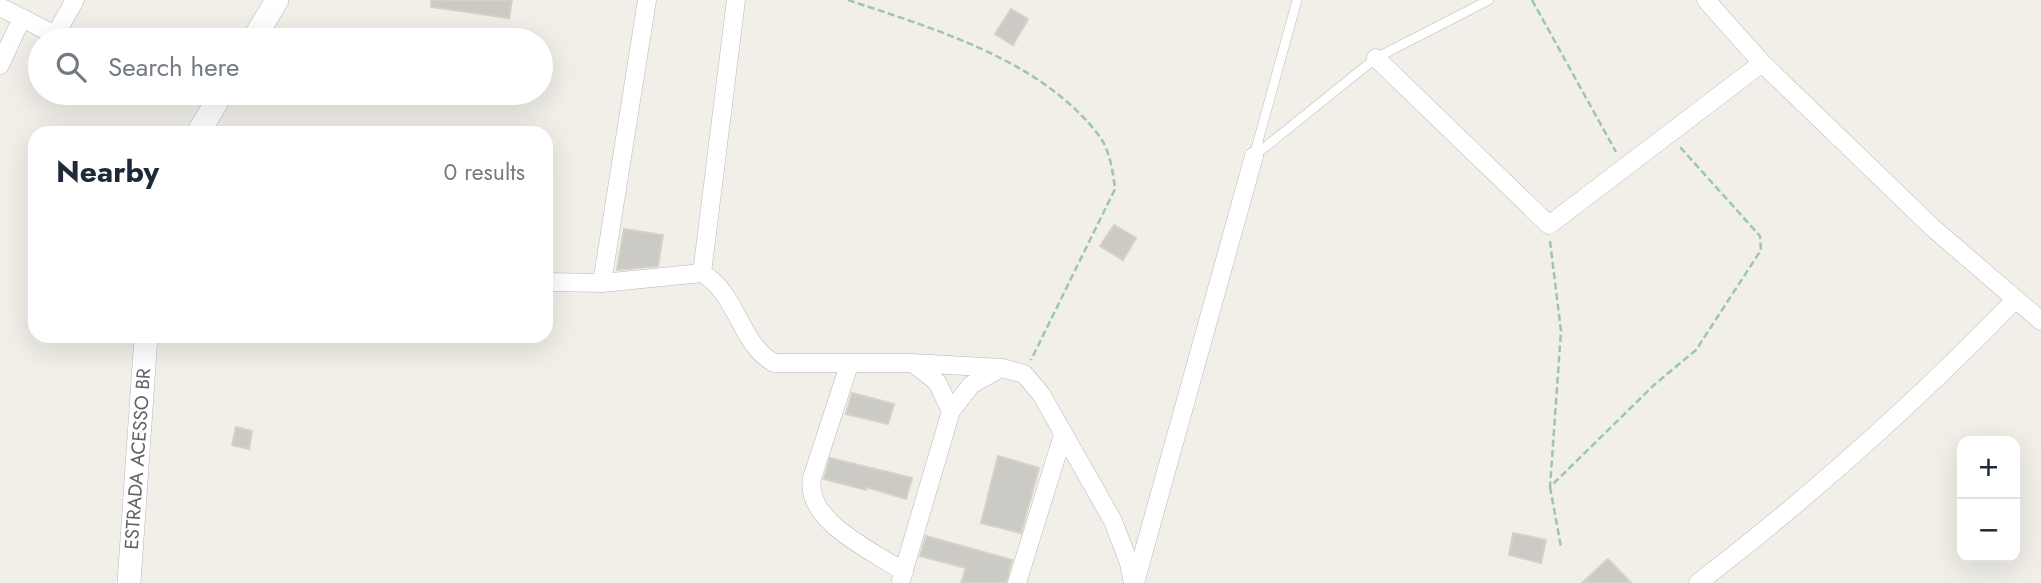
<!DOCTYPE html>
<meta charset="utf-8">
<style>
body{margin:0;font-family:Jost,sans-serif;background:#f2f2f3;color:#1f2937}
.controls{position:absolute;right:21px;bottom:21px;display:grid;overflow:hidden;border-radius:14px;box-shadow:0 7px 28px #0002}
.controls button{width:63px;height:63px;display:grid;place-items:center;padding:0;border:0;border-bottom:2px solid #e0e1e3;background:#fff;color:#1f2937;font:35px sans-serif}
.list{margin:0;padding:0;list-style:none}
h2{display:flex;justify-content:space-between;align-items:center;height:91px;margin:0;padding:0 28px;font-size:30px}
h2 small{font-size:23px;font-weight:400;color:#747a83}
.icon{flex:none;width:38px;height:38px;fill:none;stroke:currentColor;stroke-width:2;stroke-linecap:round;stroke-linejoin:round}
.map{position:relative;flex:none;width:2041px;height:583px;overflow:hidden}
.search{position:absolute;background:#fff;box-shadow:0 7px 28px #0002;left:28px;top:28px;width:525px;height:77px;display:flex;align-items:center;gap:18px;box-sizing:border-box;padding:0 24px;border-radius:38px;color:#747a83;font-size:26px}
.panel{position:absolute;background:#fff;box-shadow:0 7px 28px #0002;left:28px;top:126px;width:525px;height:217px;border-radius:21px}
.map>svg:first-child{display:block}
.building{fill:#cccac5;stroke:#d6d1c6;stroke-width:2}
.lines{fill:none;stroke-linecap:round;stroke-linejoin:round}
.service-casing{stroke:#b5b8bc;stroke-width:10}
.minor-casing{stroke:#b5b8bc;stroke-width:19}
.tertiary-casing{stroke:#b5b8bc;stroke-width:24}
.path{stroke:#9cc7a9;stroke-width:2.5;stroke-dasharray:7 3.5;stroke-linecap:butt}
.service{stroke:#fff;stroke-width:9}
.minor{stroke:#fff;stroke-width:18}
.tertiary{stroke:#fff;stroke-width:23}
.labels{text-anchor:middle;stroke-width:5;stroke-linejoin:round;paint-order:stroke}
.street-label{font-size:19px;fill:#5f6368;stroke:#fff}
</style>
<div class="map">
<svg width="2041" height="583" viewBox="0 0 2041 583">
<rect width="100%" height="100%" fill="#f1efe8"/>
<g class="building">
<path d="M431 0H512L509 18 431 7Z"/>
<path d="M1011 9 1028 19 1013 45 995 34Z"/>
<path d="M1114 225 1136 238 1123 260 1100 246Z"/>
<path d="M624 229 663 235 658 266 617 270Z"/>
<path d="M852 393 894 404 888 424 846 414Z"/>
<path d="M236 427 252 431 249 449 232 445Z"/>
<path d="M998 456 1039 468 1021 533 981 523Z"/>
<path d="M830 458 912 478 906 499 866 487V490L824 479Z"/>
<path d="M1513 533 1546 540 1541 563 1509 555Z"/>
<path d="M926 536 1012 560 1006 583H961L966 568 920 556Z"/>
<path d="M1608 559 1631 583H1582Z"/>
</g>
<g class="lines">
<defs>
<g id="service">
<path d="M1254 156 1376 58 1489 0"/>
<path d="M1254 156 1297 0"/>
</g>
<g id="minor">
<path d="M736 0 702 273C738 294 739 343 774 363H912L1002 368 1024 374 1041 394 1113 521 1129 563 1133 583"/>
<path d="M1706 0 1762 63 1933 228 2041 321"/>
<path d="M0 7 22 18"/>
<path d="M1376 58 1549 225 1762 63"/>
<path d="M0 65 22 18 55 35 75 0"/>
<path d="M546 282 602 283 702 273"/>
<path d="M602 283 647 0"/>
<path d="M914 364 937 382 951 411"/>
<path d="M849 365 812 478C804 521 873 551 904 572"/>
<path d="M901 580 951 411 971 385 999 369"/>
<path d="M1017 583 1063 435"/>
<path d="M1135 583 1254 156"/>
<path d="M1698 583C1811 496 1915 403 2014 301"/>
</g>
<g id="tertiary">
<path d="M253 40 277 0"/>
<path d="M198 133 222 93"/>
<path d="M129 583 146 336"/>
</g>
</defs>
<use href="#service" class="service-casing"/>
<use href="#minor" class="minor-casing"/>
<use href="#tertiary" class="tertiary-casing"/>
<g class="path">
<path d="M848 0C934 29 1043 60 1100 137 1110 151 1113 172 1115 189L1031 360"/>
<path d="M1532 0 1616 152"/>
<path d="M1550 241 1561 331 1550 487 1654 385 1696 350 1761 250 1760 236 1680 147"/>
<path d="M1550 487 1561 547"/>
</g>
<use href="#service" class="service"/>
<use href="#minor" class="minor"/>
<use href="#tertiary" class="tertiary"/>
</g>
<g class="labels">
<g class="street-label">
<text transform="translate(137 459) rotate(-86)" y="7">ESTRADA ACESSO BR</text>
</g>
</g>
</svg>
<div class="controls">
<button>+</button>
<button>−</button>
</div>
<div class="search"><svg class="icon" aria-label="search" viewBox="0 0 24 24"><circle cx="10" cy="10" r="6"/><path d="M15 15l6 6"/></svg>Search here</div>
<section class="panel">
<h2>Nearby<small>0 results</small></h2>
<ul class="list">
</ul>
</section>
</div>
